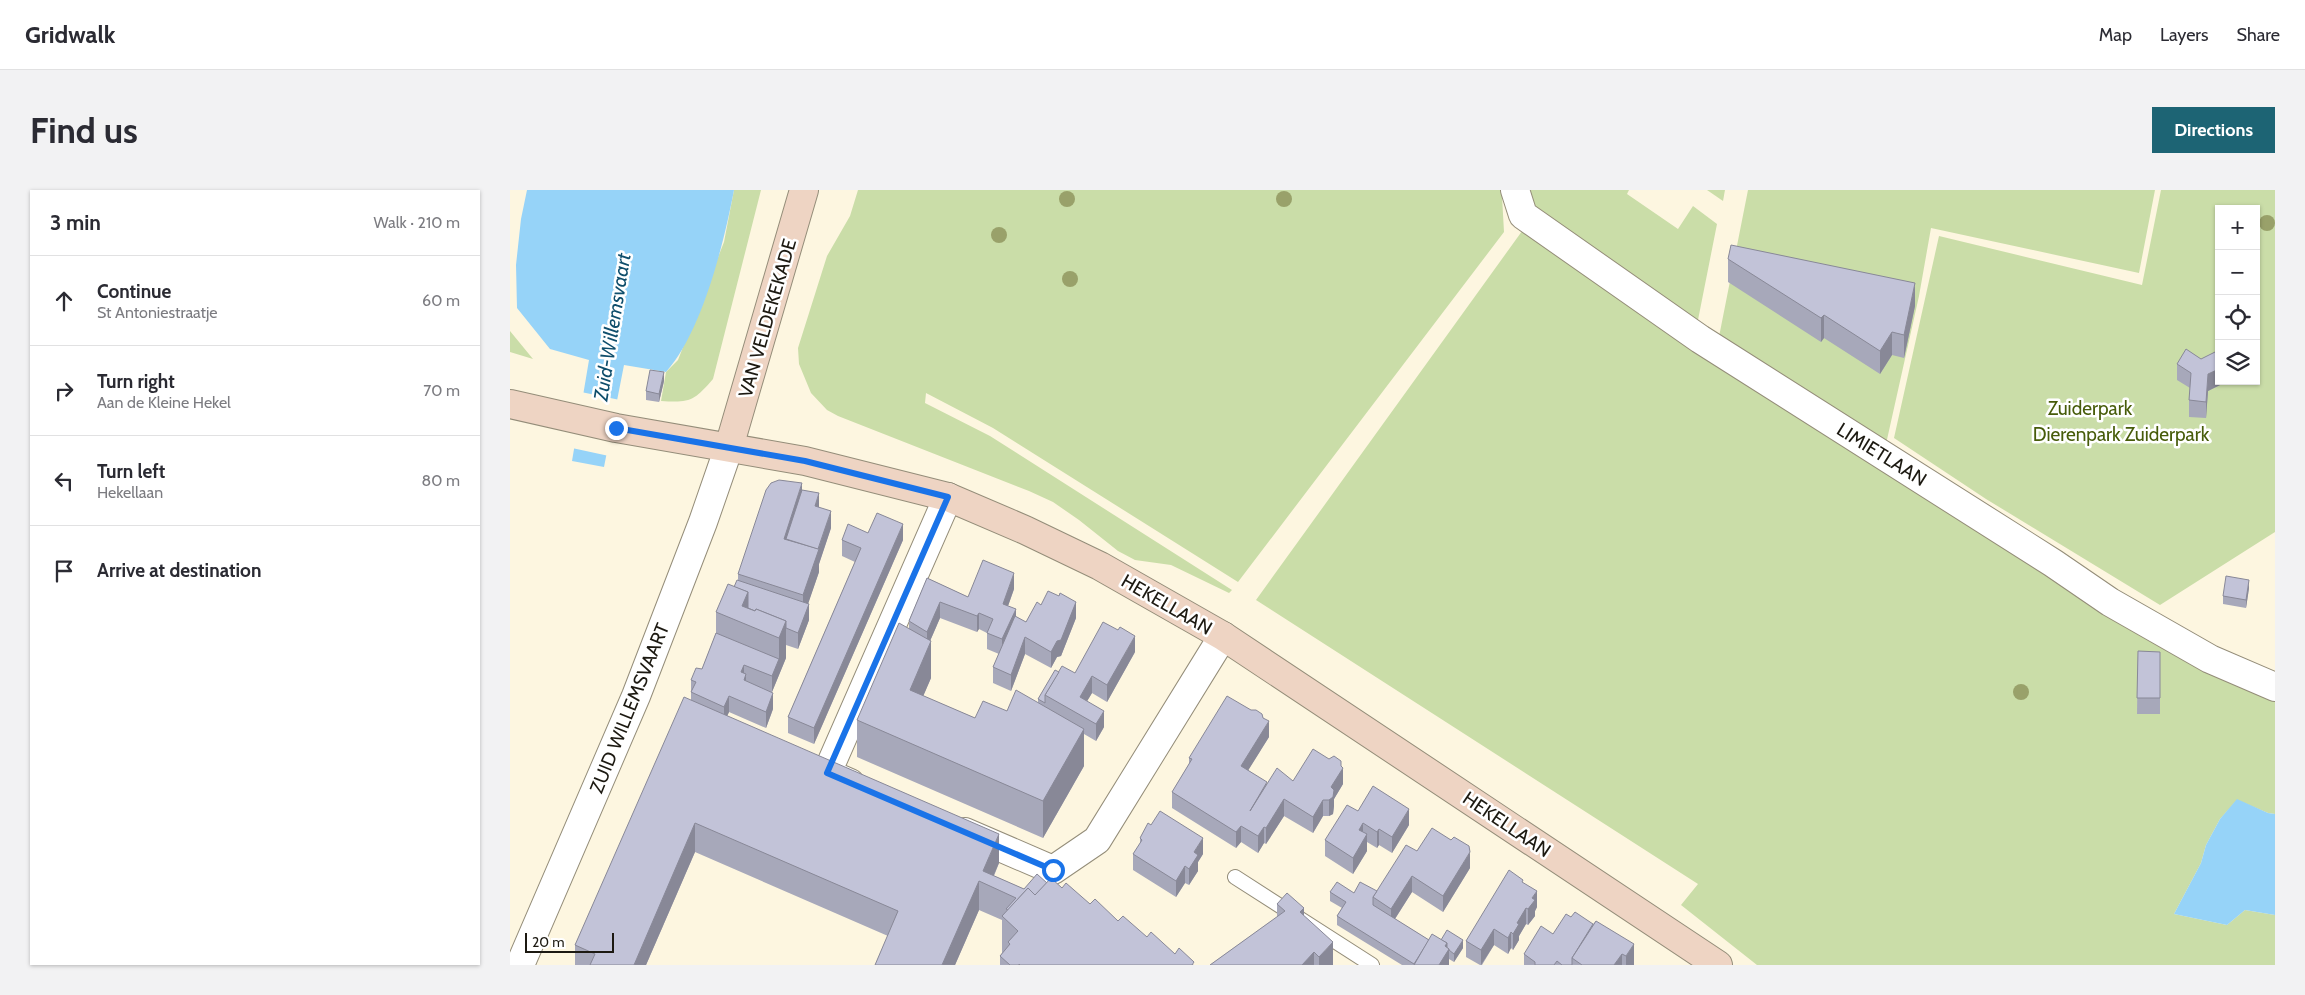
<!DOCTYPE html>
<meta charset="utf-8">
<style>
body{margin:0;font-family:Cabin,sans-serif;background:#f2f2f3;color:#2b2b33}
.controls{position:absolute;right:15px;top:15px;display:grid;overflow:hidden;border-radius:0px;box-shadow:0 1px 4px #0004}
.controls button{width:45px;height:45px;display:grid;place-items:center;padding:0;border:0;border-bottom:1px solid #e1e1e2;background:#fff;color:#2b2b33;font:25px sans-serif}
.scale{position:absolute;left:15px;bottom:12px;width:89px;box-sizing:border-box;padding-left:5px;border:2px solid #1c1911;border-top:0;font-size:14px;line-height:18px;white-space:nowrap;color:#1c1911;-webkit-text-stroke:4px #fff;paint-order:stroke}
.stop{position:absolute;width:15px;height:15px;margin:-11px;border:4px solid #1a73e8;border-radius:50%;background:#fff}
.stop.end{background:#1a73e8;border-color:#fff;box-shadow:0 1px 5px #0008}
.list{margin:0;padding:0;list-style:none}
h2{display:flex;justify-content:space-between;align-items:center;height:65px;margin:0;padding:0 20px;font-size:21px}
h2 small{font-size:16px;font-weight:400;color:#7c7c81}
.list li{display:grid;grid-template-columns:32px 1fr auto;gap:15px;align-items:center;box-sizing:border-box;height:90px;padding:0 20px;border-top:1px solid #e1e1e2}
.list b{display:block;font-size:19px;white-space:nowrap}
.list p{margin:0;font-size:16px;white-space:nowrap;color:#7c7c81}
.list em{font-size:16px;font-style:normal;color:#7c7c81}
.icon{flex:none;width:28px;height:28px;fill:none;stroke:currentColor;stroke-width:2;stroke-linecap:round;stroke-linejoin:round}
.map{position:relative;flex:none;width:1765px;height:775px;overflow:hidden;border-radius:0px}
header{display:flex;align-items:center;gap:30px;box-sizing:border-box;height:70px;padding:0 25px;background:#fff;border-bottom:1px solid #e1e1e2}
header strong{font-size:24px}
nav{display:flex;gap:28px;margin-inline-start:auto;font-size:18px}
.intro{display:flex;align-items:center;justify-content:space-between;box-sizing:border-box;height:120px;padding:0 30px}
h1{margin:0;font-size:35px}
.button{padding:12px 22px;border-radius:0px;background:#1d6474;color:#fff;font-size:18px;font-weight:700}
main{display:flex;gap:30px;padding:0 30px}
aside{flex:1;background:#fff;border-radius:0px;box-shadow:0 1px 4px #0004}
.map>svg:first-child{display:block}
.green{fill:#cadda8;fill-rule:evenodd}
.water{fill:#96d3f8}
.pier{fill:#fdf6e0}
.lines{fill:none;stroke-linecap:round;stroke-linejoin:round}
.lane-casing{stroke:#948d79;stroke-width:16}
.street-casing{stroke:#948d79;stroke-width:30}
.secondary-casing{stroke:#948d79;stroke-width:30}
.lane{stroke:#fff;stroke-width:14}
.street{stroke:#fff;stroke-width:28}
.secondary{stroke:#eed4c3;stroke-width:28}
.tree{fill:#99a16a}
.wall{fill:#a7a8ba}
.shaded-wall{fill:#888897}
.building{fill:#c2c3d8;stroke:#888897}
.route{stroke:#1a73e8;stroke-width:6}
.labels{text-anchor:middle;stroke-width:5;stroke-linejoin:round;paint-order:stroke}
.street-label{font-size:19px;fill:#1c1911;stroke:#fff}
.park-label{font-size:19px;fill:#475c0a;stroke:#fff}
.water-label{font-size:20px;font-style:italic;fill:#0f4e6c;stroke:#fff}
</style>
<header>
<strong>Gridwalk</strong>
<nav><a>Map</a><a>Layers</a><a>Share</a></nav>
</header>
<div class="intro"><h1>Find us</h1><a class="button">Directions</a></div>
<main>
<aside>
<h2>3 min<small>Walk · 210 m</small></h2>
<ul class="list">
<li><svg class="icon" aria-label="ahead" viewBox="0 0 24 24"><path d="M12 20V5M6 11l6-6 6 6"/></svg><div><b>Continue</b><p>St Antoniestraatje</p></div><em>60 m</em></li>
<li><svg class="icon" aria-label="right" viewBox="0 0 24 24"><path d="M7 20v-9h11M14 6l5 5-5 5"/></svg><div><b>Turn right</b><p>Aan de Kleine Hekel</p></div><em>70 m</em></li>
<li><svg class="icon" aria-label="left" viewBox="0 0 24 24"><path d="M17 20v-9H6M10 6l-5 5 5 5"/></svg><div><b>Turn left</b><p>Hekellaan</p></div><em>80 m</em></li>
<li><svg class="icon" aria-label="arrive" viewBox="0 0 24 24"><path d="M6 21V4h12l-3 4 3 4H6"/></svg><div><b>Arrive at destination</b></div></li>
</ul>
</aside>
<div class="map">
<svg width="1765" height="775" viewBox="0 0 1765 775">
<rect width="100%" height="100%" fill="#fdf6e0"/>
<g class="green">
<path d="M224 0H251L203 189C184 211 180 213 151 211L156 182 168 170 214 52Z"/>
<path d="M348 0H990L992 6 994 42 728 392 483 238 416 203 415 213 480 246 722 400 719 403 661 375 625 370 608 361 569 330 543 312 519 301 328 226 317 220 301 203 289 174 288 158 317 66 340 26Z"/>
<path d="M1021 0H1119L1117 4 1168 39 1183 16 1207 34 1187 135 1021 20Z"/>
<path d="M1197 0H1215L1213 11Z"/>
<path d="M1238 0H1645L1629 83 1421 38 1409 106 1372 272 1765 509V624L1758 623 1727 610 1710 629 1696 655 1691 673 1664 724 1717 735 1735 720 1765 725V775H1247L1171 715 1188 694 746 410 1015 37 1206 162Z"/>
<path d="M1651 0H1765V342L1650 415 1476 309 1384 248 1429 46 1632 95ZM1709 19H1746V191H1709Z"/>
<path d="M0 140V141L23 169 0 162Z"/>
</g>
<g class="water">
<path d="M17 0H224C214 53 192 142 156 182L114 175 94 277 62 271 79 170 40 159 7 118 6 75 11 29Z"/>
<path d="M1727 609 1758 623 1765 624V725L1735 720 1717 735 1664 724 1691 673 1696 655 1710 629Z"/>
</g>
<path class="pier" d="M71 202 110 210 99 266 62 258Z"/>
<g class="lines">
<defs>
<path id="lane" d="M725 687 862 775"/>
<g id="street">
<path d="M1005 0 1013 25 1190 149 1543 373 1600 412 1700 469 1765 497"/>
<path d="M340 593 317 583 438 307"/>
<path d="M455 642 543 680 587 650 713 446"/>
<path d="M10 775 126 506 193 332 219 257"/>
</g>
<g id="secondary">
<path d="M0 214 106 238 295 271 438 307 515 340 590 376 713 446 1208 775"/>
<path d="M219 257 294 0"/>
</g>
</defs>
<use href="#lane" class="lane-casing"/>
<use href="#street" class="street-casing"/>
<use href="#secondary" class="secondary-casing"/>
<use href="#lane" class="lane"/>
<use href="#street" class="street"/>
<use href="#secondary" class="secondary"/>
</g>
<g class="tree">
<circle cx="557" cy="9" r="8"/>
<circle cx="774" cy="9" r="8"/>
<circle cx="1757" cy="33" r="8"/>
<circle cx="489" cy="45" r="8"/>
<circle cx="560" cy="89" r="8"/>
<circle cx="1511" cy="502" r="8"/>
</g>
<g class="wall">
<path d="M1218 69 1405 116 1394 168 1382 165 1370 184 1314 148 1311 152 1218 92Z"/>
<path d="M1667 174 1709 191H1718L1698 201 1696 228 1679 227V210L1680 198 1667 190Z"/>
<path d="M154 191 149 212 136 210V201Z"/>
<path d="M292 300 309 317 321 338 309 374V382L298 413 299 430 288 459 276 455V468L262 502 263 519 256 538 219 522 217 526 489 673 484 686 514 699 537 693 552 698 684 775H490V766L492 763V730L469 720 445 775H365L378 746 185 662 136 775H65V755L181 510V490L192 479 206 443V422L224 397 228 391V384Z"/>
<path d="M358 343 393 350 304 554 278 543V527L345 372 332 366V350Z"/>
<path d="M417 388 458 407 504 399 498 416 506 427 516 432 531 415 566 428 551 466 547 467 541 478 515 464 501 501 483 493V477L489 464 477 459V443L469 439 467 442 430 428 420 451 421 488 413 506 465 528 497 521 528 513V509L549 482 565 483 625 462 597 512 582 503 577 511 594 537 586 551 574 544V576L533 648 347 567V530L399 439V431Z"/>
<path d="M1739 398 1736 418 1713 414V406Z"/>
<path d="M1628 461 1650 462V524H1627Z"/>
<path d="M753 528 759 547 738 580 757 594 783 591 831 576 833 594 824 609V616L823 624 819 626H813L803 643 774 626 756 654 754 653 748 663 731 652 726 658 662 618V602L679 574V568Z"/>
<path d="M848 621 899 635 882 663 869 655 867 658 857 652V661L843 684 815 666V650Z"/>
<path d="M630 648 693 664 688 672V681L679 695 675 693 666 707 623 680V664L630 654Z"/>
<path d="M907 661 960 678 933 722 902 702 885 729 919 750H931L953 758 944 772 939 769V775H892L827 735V726L832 718 820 711V702L844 703 867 701Z"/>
<path d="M1013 693 1027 717 1025 721V726L1018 735 1016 734 1009 746V750L1003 760 1001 758 998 764 984 755 972 775H970L956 767V751Z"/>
<path d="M767 714 794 726 823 775H700L767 727Z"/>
<path d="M1061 727 1083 734 1086 731 1124 775H1014V764L1043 744Z"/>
</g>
<g class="shaded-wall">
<path d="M1405 93V116L1394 168V145Z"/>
<path d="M1314 125V148L1311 152V128Z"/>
<path d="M1382 142V165L1370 184V161Z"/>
<path d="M1709 179V191H1718L1698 201 1696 228V212L1698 184Z"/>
<path d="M154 182V191L149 212V204Z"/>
<path d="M292 293V316L278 357 274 349Z"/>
<path d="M309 303V320L305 316Z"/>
<path d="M321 321V338L309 374V382L294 426 299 414V430L288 459V443L293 428V405Z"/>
<path d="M393 334V350L304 554V538Z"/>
<path d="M504 383V399L493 430V414Z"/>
<path d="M1739 390V398L1736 418V410Z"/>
<path d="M238 402V435L232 416Z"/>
<path d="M430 412V428L417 458V442Z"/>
<path d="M566 412V428L551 466 547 467 541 478V462Z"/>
<path d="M506 419V435L492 466V449Z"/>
<path d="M469 423V439L467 442V426Z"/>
<path d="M276 431V468L262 502V486L269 469V448Z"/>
<path d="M625 446V462L597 512V495Z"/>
<path d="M515 447V464L501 501V485Z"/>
<path d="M421 451V488L400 537V500Z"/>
<path d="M234 475V490L236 484V500L231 482Z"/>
<path d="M582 486V503L570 523V507Z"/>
<path d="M263 503V519L256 538V522Z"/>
<path d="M219 506V522L214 533V517Z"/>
<path d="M594 521V537L586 551V534Z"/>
<path d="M759 531V547L731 592V576Z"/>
<path d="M574 539V576L533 648V611Z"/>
<path d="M833 578V594L824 609V616L823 624 819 626V610L821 597Z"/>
<path d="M774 609V626L756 654V638Z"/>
<path d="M813 610V626L803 643V627Z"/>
<path d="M899 619V635L882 663V647Z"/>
<path d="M185 633V662L136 775H124Z"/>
<path d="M853 633V649L849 640Z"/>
<path d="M731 636V652L726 658V642Z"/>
<path d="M754 637V653L748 663V646Z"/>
<path d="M869 639V655L867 658V642Z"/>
<path d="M489 644V673L479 696 473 681Z"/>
<path d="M857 644V661L843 684V668Z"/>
<path d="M693 648V664L688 672V681L679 695V679L684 662Z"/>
<path d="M960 662V678L933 722V706Z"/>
<path d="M675 676V693L666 707V691Z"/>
<path d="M902 686V702L881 735V719Z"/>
<path d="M469 691V720L445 775H432Z"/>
<path d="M1027 701V717L1025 721V726L1018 735V719L1022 708Z"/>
<path d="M794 718V755L790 722Z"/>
<path d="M1016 718V734L1009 746V750L1003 760V744L1007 733Z"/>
<path d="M984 739V755L971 775V760Z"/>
<path d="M1001 742V758L998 764V748Z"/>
<path d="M953 750V758L944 772V764Z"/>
<path d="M823 752V775H809V767Z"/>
<path d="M937 753 939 759V775H929L935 756Z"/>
<path d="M1124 754V775H1116V766Z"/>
<path d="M804 762V775H792Z"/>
<path d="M1112 764V775H1104Z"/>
</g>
<g class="building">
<path d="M1221 55 1405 93 1394 145 1382 142 1370 161 1314 125 1311 128 1218 69Z"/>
<path d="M1676 159 1691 169 1709 160V179L1698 184 1696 212 1679 210 1681 183 1667 174Z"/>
<path d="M140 180 154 182 149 204 136 201Z"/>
<path d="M269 290 292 293 274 349 309 359 293 405 228 384 256 300 261 293Z"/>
<path d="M292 300 309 303 305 316 321 321 308 359 276 349Z"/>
<path d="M367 323 393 334 304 538 278 527 351 358 332 350 338 334 358 343Z"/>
<path d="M473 370 504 383 493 414 506 419 492 449 477 443 483 429 469 423 467 426 430 412 417 442 399 431 417 388 458 407Z"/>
<path d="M1716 386 1739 390 1736 410 1713 406Z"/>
<path d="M227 390 299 414 288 443 276 438V431L246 419 245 421 238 418V402L224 397Z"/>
<path d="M218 394 238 402 232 416 245 421 246 419 276 431 269 448 206 422Z"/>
<path d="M538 401 549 406 550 403 566 412 551 450 547 451 541 462 515 447 501 485 483 477 505 426 516 432 527 412 531 415Z"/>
<path d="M593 432 608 440 610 437 625 446 597 495 582 486 570 507 594 521 586 534 535 505 552 476 565 483Z"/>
<path d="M389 433 421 451 400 500 465 528 473 511 497 521 506 500 574 539 533 611 347 530Z"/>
<path d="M206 443 269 469 262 486 234 475 231 482 236 484 234 490 263 503 256 522 219 506 214 517 181 502 186 492 181 490 186 478 192 479Z"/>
<path d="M1628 461 1650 462V508H1627Z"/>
<path d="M545 480 549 482 535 505V513L528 509Z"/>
<path d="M717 506 741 520H746L752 524 753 528 759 531 731 576 757 592 740 621 767 578 783 591 803 559 819 569 824 566 831 571V576L833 578 821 597 824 600 823 607 819 610H813L803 627 774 609 756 638 754 637 748 646 731 636 726 642 662 602 682 569 679 568Z"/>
<path d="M174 507 489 644 473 681 514 699 527 684 537 693 525 705 518 698 498 720 496 719 506 708 469 691 432 775H365L388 721 185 633 124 775H80L85 764 65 755Z"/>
<path d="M863 596 899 619 882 647 869 639 867 642 853 633 849 640 857 644 843 668 815 650 837 615 848 621Z"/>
<path d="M650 621 693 648 684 662 688 665 679 679 675 676 666 691 623 664 632 650 630 648 638 633 641 635Z"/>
<path d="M922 638 941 650 944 647 959 656 960 662 933 706 902 686 881 719 863 707 896 655 907 661Z"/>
<path d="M999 680 1013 690 1012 692 1027 701 1022 708 1025 710 1018 719 1016 718 1007 733 1009 734 1003 744 1001 742 998 748 984 739 971 760 956 751Z"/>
<path d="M541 688 552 698 556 693 580 714 585 709 608 731 613 726 637 747 641 742 665 764 669 758 684 772 682 775H510L509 774V775H500L490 766 500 754 498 752 508 741 492 726 518 698 525 705Z"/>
<path d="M827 692 844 703 850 692 867 701 863 707V715L919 750 904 774 827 726 836 712 820 702Z"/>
<path d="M777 703 794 718 790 722 823 752 809 767 804 762 792 775H700L775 721 767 714Z"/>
<path d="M1065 722 1083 734 1062 768V775H1052L1047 771 1044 775H1025V772L1014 764 1031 736 1043 744 1056 724 1061 727Z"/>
<path d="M1086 731 1124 754 1116 766 1112 764 1104 775H1072L1062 768Z"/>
<path d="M937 740 953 750 944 764 939 760V759L937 758V753L931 750Z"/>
<path d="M922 744 937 753 935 756 939 759 929 775H904Z"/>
</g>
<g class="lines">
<path class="route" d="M106 238 295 271 438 307 317 583 543 680"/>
</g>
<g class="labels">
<g class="street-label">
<text transform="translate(257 128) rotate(-74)" y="7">VAN VELDEKEKADE</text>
<text transform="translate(1372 264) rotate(32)" y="7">LIMIETLAAN</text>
<text transform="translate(657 414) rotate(30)" y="7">HEKELLAAN</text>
<text transform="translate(119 518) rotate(-68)" y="7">ZUID WILLEMSVAART</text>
<text transform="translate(997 634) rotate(34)" y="7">HEKELLAAN</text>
</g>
<g class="park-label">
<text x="1580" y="225">Zuiderpark</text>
<text x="1611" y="251">Dierenpark Zuiderpark</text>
</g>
<g class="water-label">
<text transform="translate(102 137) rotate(-81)" y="7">Zuid-Willemsvaart</text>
</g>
</g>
</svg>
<div class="controls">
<button>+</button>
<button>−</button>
<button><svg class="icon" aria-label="locate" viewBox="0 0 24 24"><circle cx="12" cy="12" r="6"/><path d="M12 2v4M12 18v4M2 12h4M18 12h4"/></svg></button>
<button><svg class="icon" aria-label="layers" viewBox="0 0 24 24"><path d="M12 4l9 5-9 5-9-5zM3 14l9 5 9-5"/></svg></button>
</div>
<div class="scale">20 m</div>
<div class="stop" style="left:543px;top:680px"></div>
<div class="stop end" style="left:106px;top:238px"></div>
</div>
</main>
